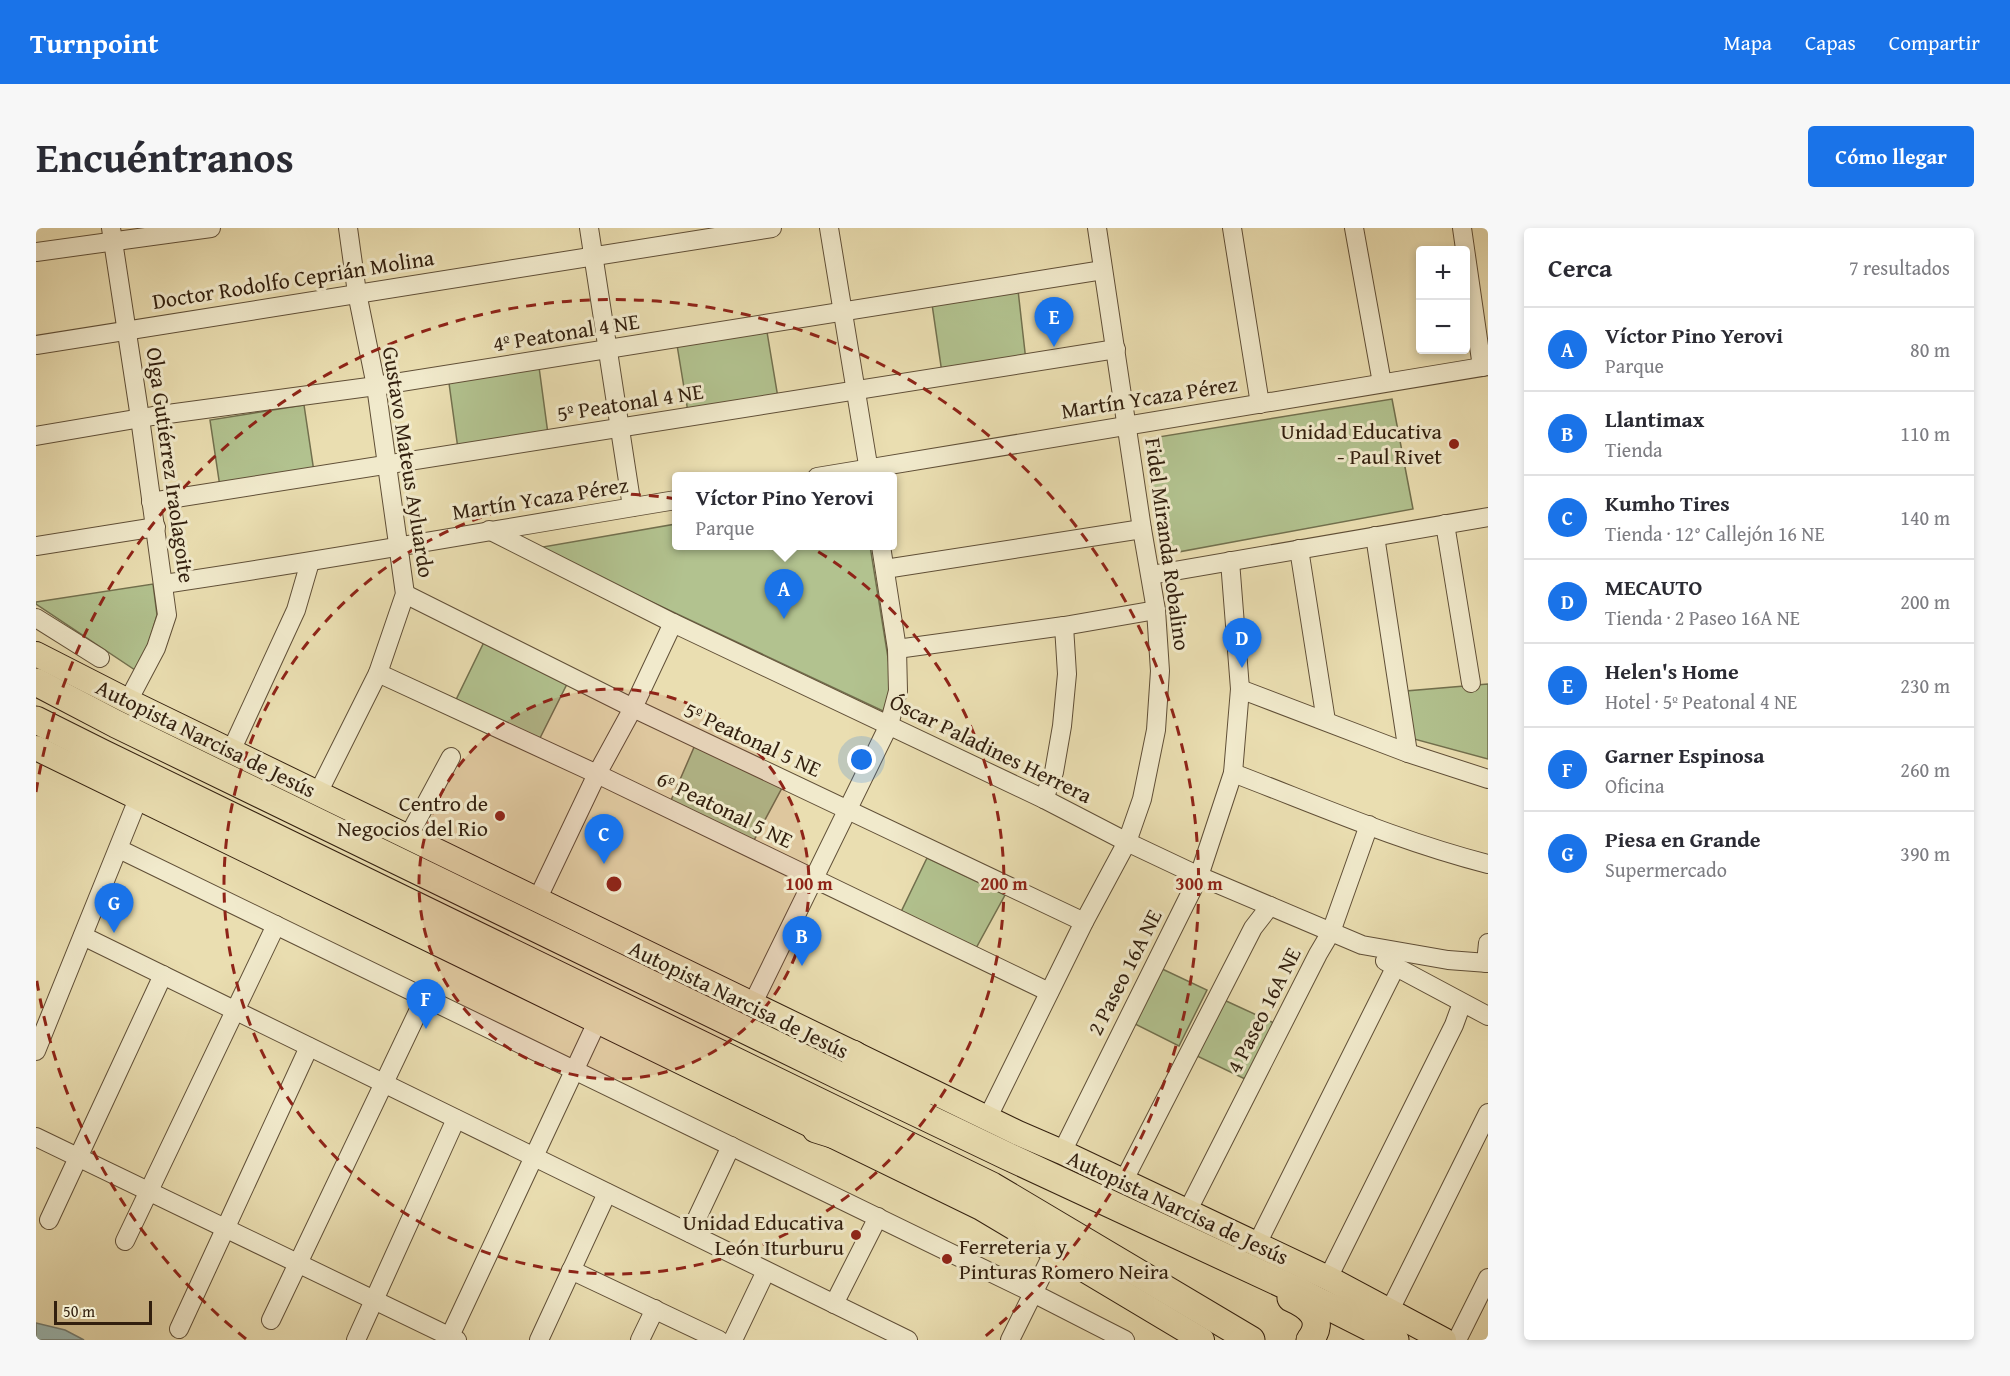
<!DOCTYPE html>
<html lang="es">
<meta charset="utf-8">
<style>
body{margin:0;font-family:"Gentium Book Plus",serif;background:#f7f7f7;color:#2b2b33}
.controls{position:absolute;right:18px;top:18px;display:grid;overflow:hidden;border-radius:6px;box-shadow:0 3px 9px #0003}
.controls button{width:54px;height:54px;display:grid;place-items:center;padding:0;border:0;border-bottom:2px solid #e1e1e2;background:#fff;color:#2b2b33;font:30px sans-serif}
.scale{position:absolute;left:18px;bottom:15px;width:98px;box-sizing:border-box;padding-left:6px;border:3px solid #321f0e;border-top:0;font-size:16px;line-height:21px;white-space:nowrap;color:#321f0e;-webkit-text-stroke:4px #f1eacc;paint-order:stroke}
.you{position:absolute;left:826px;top:532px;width:21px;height:21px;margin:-15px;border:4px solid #fff;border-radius:50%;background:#1a73e8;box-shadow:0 0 0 9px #1a73e833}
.badge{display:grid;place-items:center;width:39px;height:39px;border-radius:50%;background:#1a73e8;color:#fff;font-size:20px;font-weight:700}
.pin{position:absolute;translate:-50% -50px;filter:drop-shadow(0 2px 3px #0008)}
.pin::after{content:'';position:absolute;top:32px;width:21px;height:18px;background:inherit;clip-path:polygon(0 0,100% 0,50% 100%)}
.popup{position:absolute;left:636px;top:244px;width:225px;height:78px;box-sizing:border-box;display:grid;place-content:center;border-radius:6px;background:#fff;filter:drop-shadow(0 2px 4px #0005);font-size:20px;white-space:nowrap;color:#7c7c81}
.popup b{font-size:22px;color:#2b2b33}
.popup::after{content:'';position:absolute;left:50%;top:100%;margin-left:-12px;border:12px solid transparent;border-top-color:#fff}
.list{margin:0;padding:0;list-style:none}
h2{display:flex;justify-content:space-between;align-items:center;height:78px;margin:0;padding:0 24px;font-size:26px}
h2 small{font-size:20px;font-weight:400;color:#7c7c81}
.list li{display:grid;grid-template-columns:39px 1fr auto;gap:18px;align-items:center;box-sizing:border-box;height:84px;padding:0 24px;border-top:2px solid #e1e1e2}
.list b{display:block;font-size:22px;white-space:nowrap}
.list p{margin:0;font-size:20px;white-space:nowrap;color:#7c7c81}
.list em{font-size:20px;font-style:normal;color:#7c7c81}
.map{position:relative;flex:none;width:1452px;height:1112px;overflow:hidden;border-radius:6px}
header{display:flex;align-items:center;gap:36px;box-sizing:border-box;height:84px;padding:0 30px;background:#1a73e8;color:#fff}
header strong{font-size:28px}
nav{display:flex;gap:33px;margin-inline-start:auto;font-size:21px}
.intro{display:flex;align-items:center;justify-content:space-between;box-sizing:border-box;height:144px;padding:0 36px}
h1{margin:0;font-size:42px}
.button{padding:15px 27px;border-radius:6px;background:#1a73e8;color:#fff;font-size:21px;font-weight:700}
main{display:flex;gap:36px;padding:0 36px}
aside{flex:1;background:#fff;border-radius:6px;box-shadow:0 3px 9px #0003}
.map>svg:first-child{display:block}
.green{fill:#b2c28f;stroke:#72704e;stroke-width:1.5}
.water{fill:#9bbab6;stroke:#717c73;stroke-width:1.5}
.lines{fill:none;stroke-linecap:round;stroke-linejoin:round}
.minor-casing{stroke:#604f37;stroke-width:20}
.major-casing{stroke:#321f0e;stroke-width:26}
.highway-casing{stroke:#321f0e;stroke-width:29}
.minor{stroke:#f1eacc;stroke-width:18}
.major{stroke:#eadeb1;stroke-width:24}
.highway{stroke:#eadeb1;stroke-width:27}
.ring{fill:none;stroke:#8f2418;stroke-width:3;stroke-dasharray:10 8}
.poi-dot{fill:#8f2418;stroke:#f1eacc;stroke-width:2}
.labels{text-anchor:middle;stroke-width:6;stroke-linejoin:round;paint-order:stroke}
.street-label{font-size:22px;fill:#321f0e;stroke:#f1eacc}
.poi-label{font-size:22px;fill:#321f0e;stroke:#f1eacc;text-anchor:end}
.centre{fill:#8f2418;stroke:#f1eacc;stroke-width:3}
.ring-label{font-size:18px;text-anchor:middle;font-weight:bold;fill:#8f2418;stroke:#f1eacc;stroke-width:6;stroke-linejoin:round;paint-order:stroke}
</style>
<header>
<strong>Turnpoint</strong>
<nav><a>Mapa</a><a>Capas</a><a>Compartir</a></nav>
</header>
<div class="intro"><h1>Encuéntranos</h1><a class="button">Cómo llegar</a></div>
<main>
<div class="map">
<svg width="1452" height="1112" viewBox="0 0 1452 1112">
<rect width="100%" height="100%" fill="#eadeb1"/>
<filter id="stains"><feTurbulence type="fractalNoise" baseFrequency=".00333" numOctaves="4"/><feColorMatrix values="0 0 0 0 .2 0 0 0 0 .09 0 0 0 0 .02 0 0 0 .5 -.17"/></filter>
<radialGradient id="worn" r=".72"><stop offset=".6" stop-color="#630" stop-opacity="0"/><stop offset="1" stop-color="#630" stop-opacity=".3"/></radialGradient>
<g class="green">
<path d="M982 62 990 133 906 145 896 76Z"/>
<path d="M731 104 742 170 652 184 641 117Z"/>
<path d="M503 139 512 206 422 221 413 155Z"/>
<path d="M1356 171 1377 281 1126 327 1110 211Z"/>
<path d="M268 177 278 244 184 259 174 192Z"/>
<path d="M640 296V318H834L857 461 847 483 501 320Z"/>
<path d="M117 356 121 387 112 418 99 442 0 376V374Z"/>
<path d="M449 412 532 454 500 518 417 478Z"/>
<path d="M1452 456V531L1378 511 1370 463Z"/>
<path d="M659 517 747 558 716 616 633 577Z"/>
<path d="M891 630 969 667 939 722 864 686Z"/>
<path d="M1122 739 1171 762 1143 818 1095 794Z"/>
<path d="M1188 772 1238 795 1209 851 1161 828Z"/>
</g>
<path class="water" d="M0 1095 29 1102 48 1112H0Z"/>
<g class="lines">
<defs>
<g id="minor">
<path d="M75 0 104 190 131 387 120 420 92 473"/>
<path d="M553 0 596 279"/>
<path d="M793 0 834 249"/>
<path d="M1196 0 1224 176"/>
<path d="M1318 0 1346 155"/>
<path d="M1426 0 1446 139"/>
<path d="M0 24 175 0"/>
<path d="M0 117 736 0"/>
<path d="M0 208 117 188 340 158 1067 42"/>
<path d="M781 249 1452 138"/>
<path d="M115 274 1080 121"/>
<path d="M1409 296 1435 455"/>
<path d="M453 302 637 395 1008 571 1091 614 1163 648 1326 717 1412 732 1452 735"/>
<path d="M1339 308 1372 525"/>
<path d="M0 318 120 299"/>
<path d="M1263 321 1290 493"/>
<path d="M849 341 1106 301"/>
<path d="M1115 347 1452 289"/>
<path d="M128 356C299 331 469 300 640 272"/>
<path d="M369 366 597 480 1048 694"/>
<path d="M0 390 64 430"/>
<path d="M861 421 1028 398 1120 382"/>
<path d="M342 445 561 546 1013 764"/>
<path d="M1204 461 1372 525 1452 551"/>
<path d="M195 523 260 382 274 334"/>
<path d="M1197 545C1281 577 1365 614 1452 636"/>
<path d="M282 565 342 445 369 366 340 158 321 65 312 0"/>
<path d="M1008 571 1018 544 1026 498 1031 446 1028 398"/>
<path d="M372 609 415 529"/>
<path d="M83 621 997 1065 1089 1112"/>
<path d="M501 672 561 546 597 480 637 395"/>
<path d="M47 708 872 1112"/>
<path d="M1349 733 1452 788"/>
<path d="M1450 735 1452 715"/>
<path d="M716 777 853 497 862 463 861 421 845 318"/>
<path d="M0 823 102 571"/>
<path d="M951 891 1048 694 1091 614 1106 571 1120 502 1124 443 1120 382 1106 301 1061 0"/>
<path d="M0 909 421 1112"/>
<path d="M1026 924 1163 648 1197 545 1204 461 1194 333"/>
<path d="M1087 954 1217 700 1234 678"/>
<path d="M1151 984 1282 726 1295 704 1333 597"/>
<path d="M13 992 127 747"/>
<path d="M654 1005 695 918"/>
<path d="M89 1013 240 697"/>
<path d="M1221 1016 1359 740"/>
<path d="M535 1042 683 1112"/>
<path d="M1292 1050 1418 797 1426 775"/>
<path d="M798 1076 842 989"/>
<path d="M1354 1082 1452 885"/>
<path d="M235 1092 389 769"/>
<path d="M143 1101 273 819"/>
<path d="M414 1108 561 794"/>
<path d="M320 1112 420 891"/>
<path d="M503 1112 571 965"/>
<path d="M604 1112 619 1081"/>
<path d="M697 1112 730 1043"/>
<path d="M974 1112 1018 1023"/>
<path d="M1421 1112 1452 1050"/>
</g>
<g id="major">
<path d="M0 426 92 473 982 905 1026 924 1292 1050 1408 1112"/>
<path d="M0 520 945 980 1166 1112"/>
</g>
<g id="highway">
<path d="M0 454 80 496 806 849 971 928 1266 1065 1359 1112"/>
<path d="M0 492 66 525 956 958 1215 1112"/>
<path d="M817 826 882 871"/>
<path d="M780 901 854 924"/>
<path d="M1255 1070C1273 1078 1290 1091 1274 1112"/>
</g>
</defs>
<use href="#minor" class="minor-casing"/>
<use href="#major" class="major-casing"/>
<use href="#highway" class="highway-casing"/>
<use href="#minor" class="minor"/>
<use href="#major" class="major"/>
<use href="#highway" class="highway"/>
</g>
<circle cx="578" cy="656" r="195" fill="#8f2418" fill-opacity=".12"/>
<g class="ring">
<circle cx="578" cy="656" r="195"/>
<circle cx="578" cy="656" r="390"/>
<path d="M210 1111A585 585 0 0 1 0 748M0 564A585 585 0 1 1 946 1111"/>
</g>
<g class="poi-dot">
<circle cx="1418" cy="216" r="6"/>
<circle cx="464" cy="588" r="6"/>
<circle cx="820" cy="1007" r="6"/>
<circle cx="911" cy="1031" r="6"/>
</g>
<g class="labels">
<g class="street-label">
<text transform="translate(257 51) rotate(-9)" y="8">Doctor Rodolfo Ceprián Molina</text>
<text transform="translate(530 104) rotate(-9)" y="8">4º Peatonal 4 NE</text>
<text transform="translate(1113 169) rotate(-9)" y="8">Martín Ycaza Pérez</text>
<text transform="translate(594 174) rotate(-9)" y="8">5º Peatonal 4 NE</text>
<text transform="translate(373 234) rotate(81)" y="8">Gustavo Mateus Ayluardo</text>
<text transform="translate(135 237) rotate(82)" y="8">Olga Gutiérrez Iraolagoite</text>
<text transform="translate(504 270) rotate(-9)" y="8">Martín Ycaza Pérez</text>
<text transform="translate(1132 316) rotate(82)" y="8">Fidel Miranda Robalino</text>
<text transform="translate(170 510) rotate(26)" y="8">Autopista Narcisa de Jesús</text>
<text transform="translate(717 511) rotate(25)" y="8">5º Peatonal 5 NE</text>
<text transform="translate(955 520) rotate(26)" y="8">Óscar Paladines Herrera</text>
<text transform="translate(689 581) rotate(26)" y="8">6º Peatonal 5 NE</text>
<text transform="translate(1088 744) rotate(-63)" y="8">2 Paseo 16A NE</text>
<text transform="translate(703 771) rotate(26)" y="8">Autopista Narcisa de Jesús</text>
<text transform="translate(1227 782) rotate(-63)" y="8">4 Paseo 16A NE</text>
<text transform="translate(1142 979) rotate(25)" y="8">Autopista Narcisa de Jesús</text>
</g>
<g class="poi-label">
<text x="1406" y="211">Unidad Educativa<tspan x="1406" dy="25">- Paul Rivet</tspan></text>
<text x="452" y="583">Centro de<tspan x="452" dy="25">Negocios del Rio</tspan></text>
<text x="808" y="1002">Unidad Educativa<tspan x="808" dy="25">León Iturburu</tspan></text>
<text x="923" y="1026" text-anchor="start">Ferreteria y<tspan x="923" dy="25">Pinturas Romero Neira</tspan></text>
</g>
</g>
<circle cx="578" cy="656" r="9" class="centre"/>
<g class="ring-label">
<text x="773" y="662">100 m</text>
<text x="968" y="662">200 m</text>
<text x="1163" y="662">300 m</text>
</g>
<rect width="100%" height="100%" filter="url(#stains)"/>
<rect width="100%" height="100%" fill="url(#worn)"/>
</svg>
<div class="controls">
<button>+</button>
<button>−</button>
</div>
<div class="scale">50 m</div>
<div class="you"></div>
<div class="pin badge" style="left:748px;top:391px">A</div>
<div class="popup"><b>Víctor Pino Yerovi</b>Parque</div>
<div class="pin badge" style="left:766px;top:738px">B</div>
<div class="pin badge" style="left:568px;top:636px">C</div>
<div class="pin badge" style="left:1206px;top:440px">D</div>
<div class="pin badge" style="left:1018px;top:119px">E</div>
<div class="pin badge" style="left:390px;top:801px">F</div>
<div class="pin badge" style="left:78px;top:705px">G</div>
</div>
<aside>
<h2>Cerca<small>7 resultados</small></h2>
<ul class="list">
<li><span class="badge">A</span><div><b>Víctor Pino Yerovi</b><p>Parque</p></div><em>80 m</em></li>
<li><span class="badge">B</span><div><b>Llantimax</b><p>Tienda</p></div><em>110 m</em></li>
<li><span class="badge">C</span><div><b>Kumho Tires</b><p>Tienda · 12° Callejón 16 NE</p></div><em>140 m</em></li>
<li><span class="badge">D</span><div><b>MECAUTO</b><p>Tienda · 2 Paseo 16A NE</p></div><em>200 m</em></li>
<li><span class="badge">E</span><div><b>Helen's Home</b><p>Hotel · 5º Peatonal 4 NE</p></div><em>230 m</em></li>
<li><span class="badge">F</span><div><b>Garner Espinosa</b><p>Oficina</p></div><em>260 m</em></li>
<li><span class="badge">G</span><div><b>Piesa en Grande</b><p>Supermercado</p></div><em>390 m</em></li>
</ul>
</aside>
</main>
